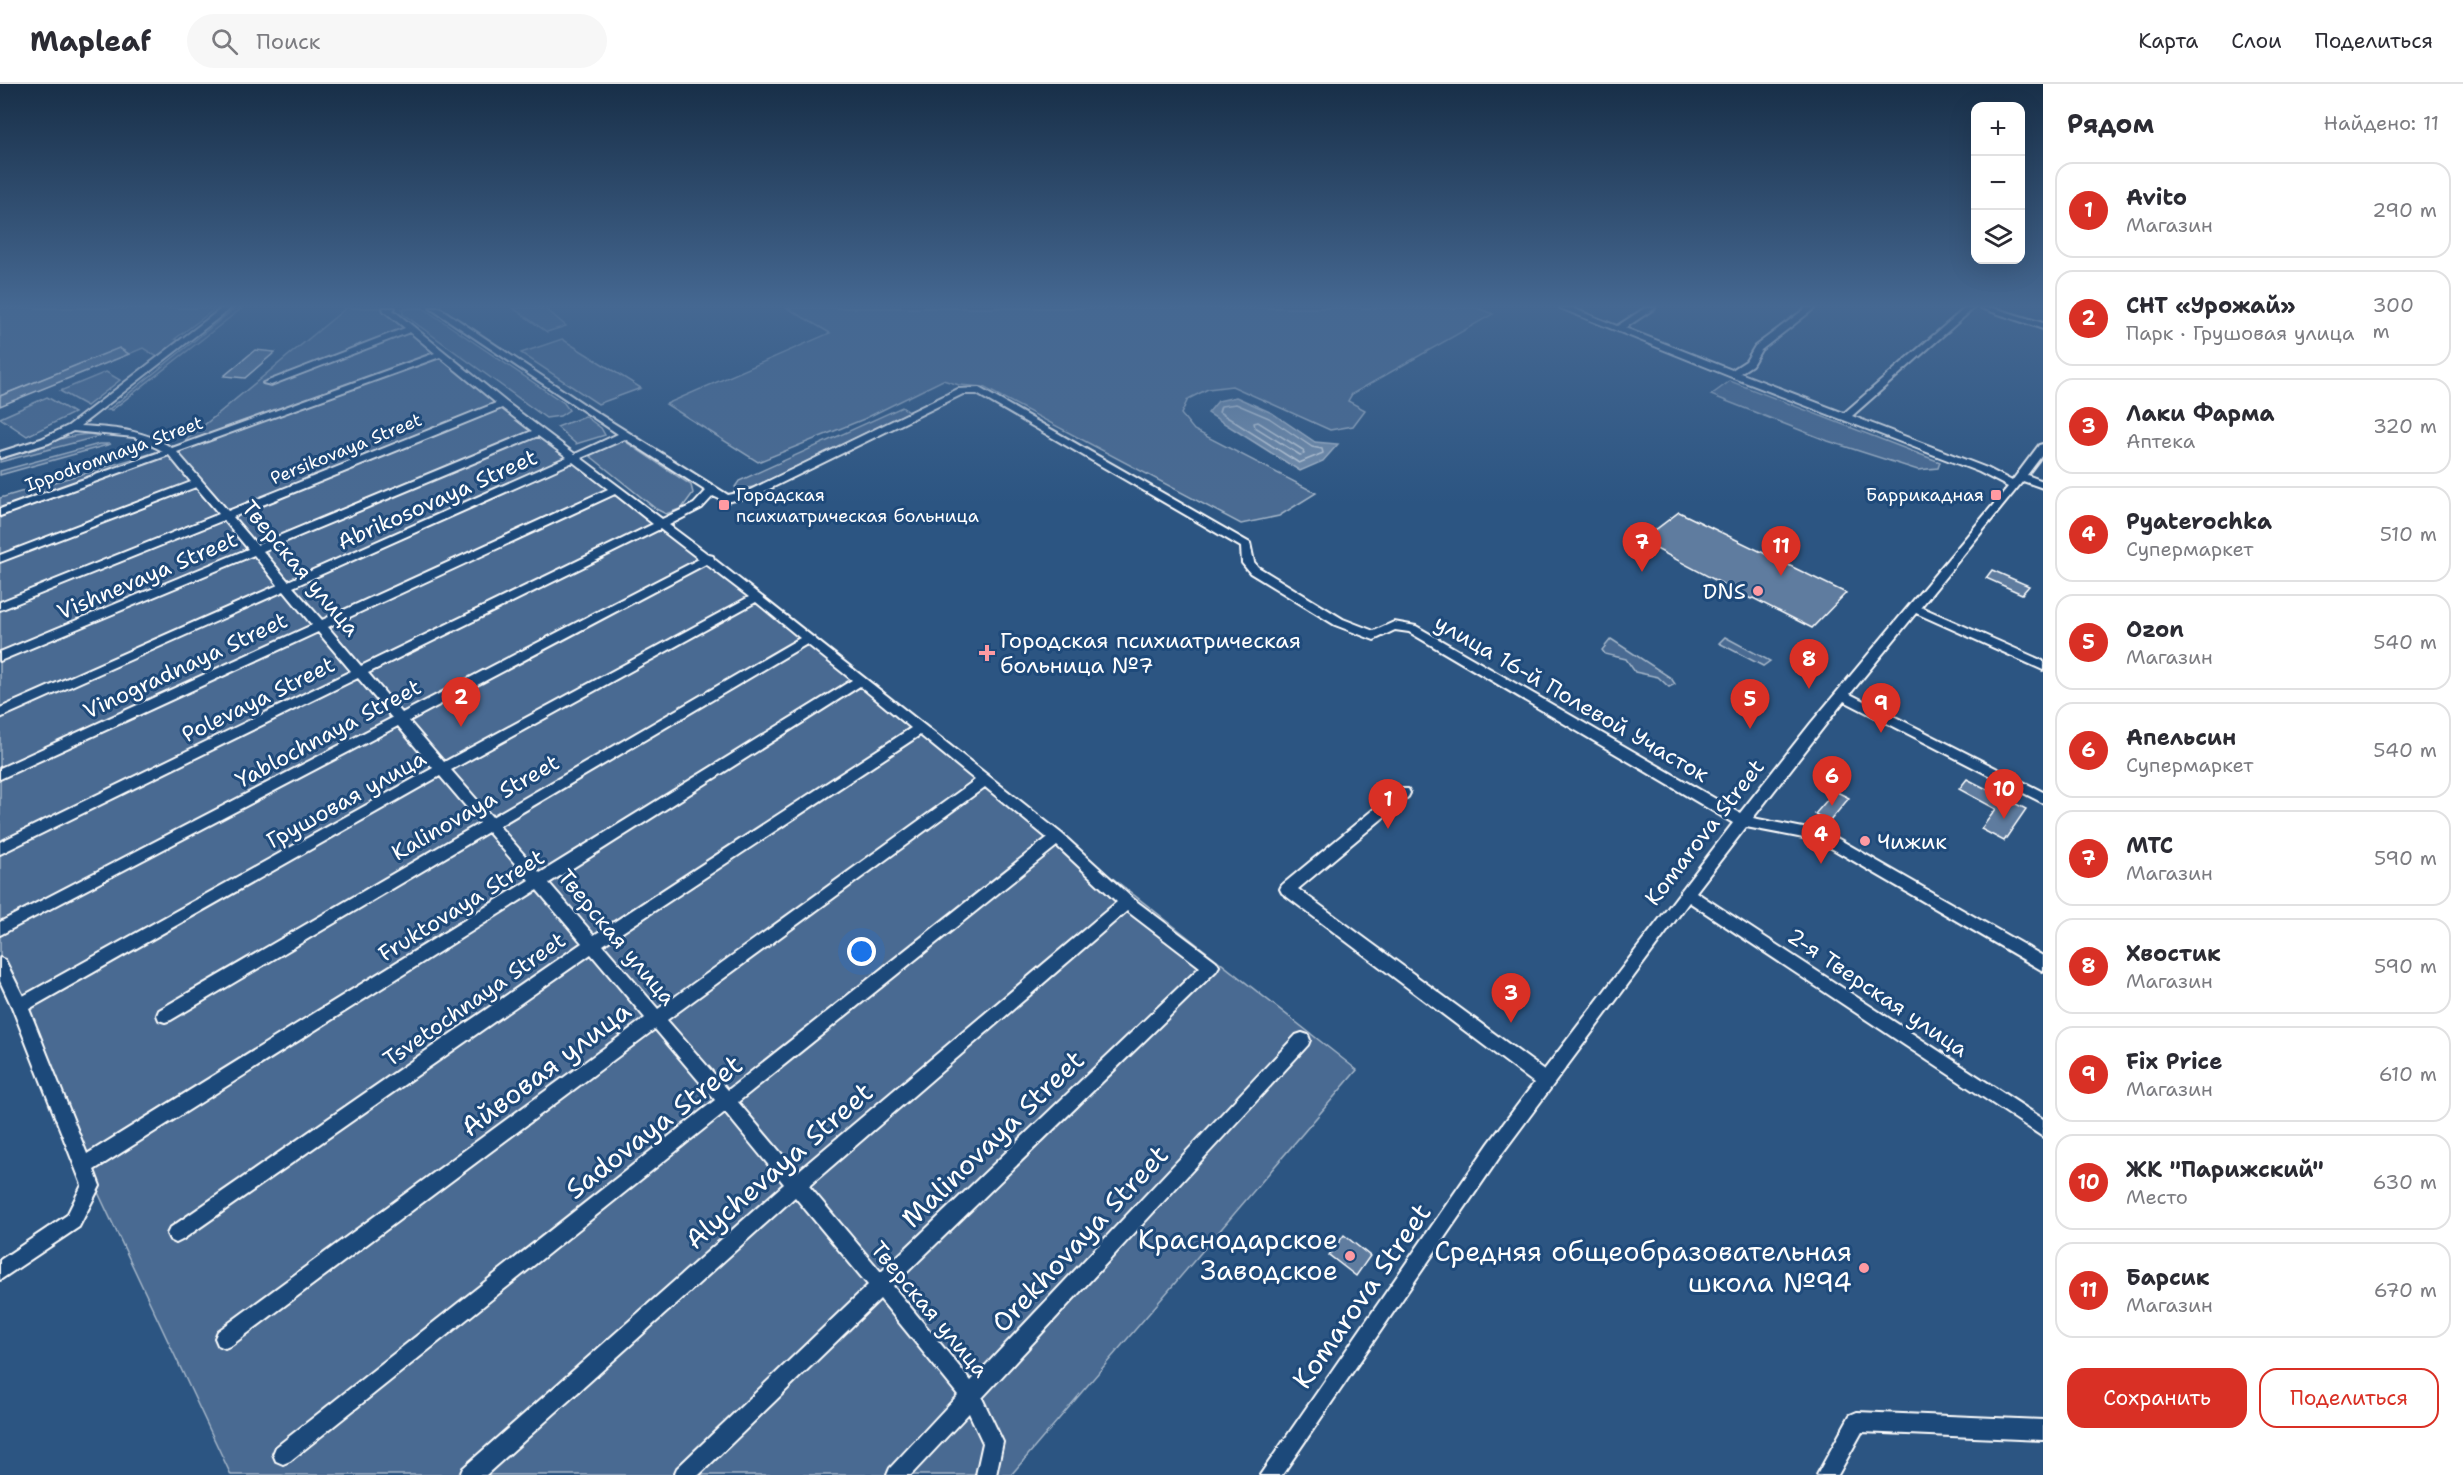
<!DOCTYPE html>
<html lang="ru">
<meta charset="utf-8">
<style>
body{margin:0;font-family:"Shantell Sans",sans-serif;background:#f7f7f7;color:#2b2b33}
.controls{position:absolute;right:18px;top:18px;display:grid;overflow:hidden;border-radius:12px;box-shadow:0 6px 24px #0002}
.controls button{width:54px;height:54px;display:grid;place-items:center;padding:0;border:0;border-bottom:2px solid #e1e1e2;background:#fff;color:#2b2b33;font:30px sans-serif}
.you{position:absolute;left:862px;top:868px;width:21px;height:21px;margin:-15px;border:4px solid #fff;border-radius:50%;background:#1a73e8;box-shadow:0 0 0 9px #1a73e833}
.badge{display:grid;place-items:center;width:39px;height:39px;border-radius:50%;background:#d93025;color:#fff;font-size:20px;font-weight:700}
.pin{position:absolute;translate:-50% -50px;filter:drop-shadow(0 2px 3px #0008)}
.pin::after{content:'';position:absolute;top:32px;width:21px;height:18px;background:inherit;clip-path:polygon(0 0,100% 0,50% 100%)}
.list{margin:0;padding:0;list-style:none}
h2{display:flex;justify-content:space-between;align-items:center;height:78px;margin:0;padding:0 24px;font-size:26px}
h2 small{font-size:20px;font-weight:400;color:#7c7c81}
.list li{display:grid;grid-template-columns:39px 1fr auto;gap:18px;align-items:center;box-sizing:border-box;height:96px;margin:0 12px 12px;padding:0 12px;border:2px solid #e1e1e2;border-radius:18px}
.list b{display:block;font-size:22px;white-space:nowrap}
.list p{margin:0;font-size:20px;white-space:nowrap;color:#7c7c81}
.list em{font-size:20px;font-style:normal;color:#7c7c81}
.actions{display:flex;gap:12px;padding:18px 24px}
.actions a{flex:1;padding:14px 0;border:2px solid #d93025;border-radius:18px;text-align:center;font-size:21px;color:#d93025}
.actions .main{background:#d93025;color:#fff}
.icon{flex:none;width:33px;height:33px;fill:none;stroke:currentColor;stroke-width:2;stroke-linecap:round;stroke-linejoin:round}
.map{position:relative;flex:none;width:2043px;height:1391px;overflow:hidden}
header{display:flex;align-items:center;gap:36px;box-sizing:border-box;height:84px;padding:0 30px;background:#fff;border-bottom:2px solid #e1e1e2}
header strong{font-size:28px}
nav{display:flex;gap:33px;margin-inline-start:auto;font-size:21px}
.search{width:420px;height:54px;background:#f7f7f7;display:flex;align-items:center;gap:15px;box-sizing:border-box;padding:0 21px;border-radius:33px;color:#7c7c81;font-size:22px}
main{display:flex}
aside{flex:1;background:#fff}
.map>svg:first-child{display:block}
.green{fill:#486b92;stroke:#a4b5c8;stroke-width:1.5}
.water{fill:#748fad;stroke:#acbcce;stroke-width:1.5}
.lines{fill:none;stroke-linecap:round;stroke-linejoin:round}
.shore{stroke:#c7d2de;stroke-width:1.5}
.building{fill:#5e7c9f;stroke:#fff;stroke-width:1.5}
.minor-casing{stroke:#fff;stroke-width:4}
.minor{fill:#1f4a7a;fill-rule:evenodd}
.poi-dot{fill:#ff9aa2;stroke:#1f4a7a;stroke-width:2}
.labels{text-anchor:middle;stroke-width:6;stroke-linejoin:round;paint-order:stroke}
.far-street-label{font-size:18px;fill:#fff;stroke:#1f4a7a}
.far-poi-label{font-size:18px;fill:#fff;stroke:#1f4a7a;text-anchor:start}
.street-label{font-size:22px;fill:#fff;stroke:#1f4a7a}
.poi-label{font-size:22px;fill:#fff;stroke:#1f4a7a;text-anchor:start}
.near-street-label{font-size:27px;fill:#fff;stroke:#1f4a7a}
.near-poi-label{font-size:27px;fill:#fff;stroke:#1f4a7a;text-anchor:end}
</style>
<header>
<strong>Mapleaf</strong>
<div class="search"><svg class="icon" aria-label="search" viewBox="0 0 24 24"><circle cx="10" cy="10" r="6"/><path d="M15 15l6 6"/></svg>Поиск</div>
<nav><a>Карта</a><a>Слои</a><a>Поделиться</a></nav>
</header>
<main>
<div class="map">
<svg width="2043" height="1391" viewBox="0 0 2043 1391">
<rect width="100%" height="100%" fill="#2c5582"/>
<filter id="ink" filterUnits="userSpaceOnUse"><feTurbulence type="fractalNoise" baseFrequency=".0167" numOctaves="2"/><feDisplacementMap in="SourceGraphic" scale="12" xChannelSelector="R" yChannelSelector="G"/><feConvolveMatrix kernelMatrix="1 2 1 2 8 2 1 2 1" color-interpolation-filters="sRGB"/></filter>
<g filter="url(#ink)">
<g class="green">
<path d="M0 224H216L175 255 182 257 159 274 143 264 129 270 119 264 0 312Z"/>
<path d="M235 224H242L112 326H108Z"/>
<path d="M346 224H386L1357 986 1011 1391H231L0 900V414L180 361Z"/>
<path d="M423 224 564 319 569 326 560 332 546 334 403 230 402 225Z"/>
<path d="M513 224H545L566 242 547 248Z"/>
<path d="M787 224H1477L1493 230 1352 310 1348 317 1365 326 1353 342 1330 346 1232 302 1208 305 1188 315 1181 330 1194 346 1316 409 1279 432 1241 440 983 303 959 301 943 296 864 335 758 378 666 320 830 249Z"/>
<path d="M562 255 641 304 598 320 521 269Z"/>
<path d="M106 288 120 296 87 322 60 307Z"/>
<path d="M1730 297 1940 378 1938 384 1918 386 1828 357 1711 311Z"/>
<path d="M47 313 74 329 27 352 0 334Z"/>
<path d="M902 323 909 328 754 403 739 405 735 403 739 397Z"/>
<path d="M585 332 601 344 605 351 576 360 557 343Z"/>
<path d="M89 350 100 352 0 378V375C30 367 58 352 89 350Z"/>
<path d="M623 356 691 401 693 409 682 424 666 430 656 425 589 371Z"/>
<path d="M99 360H111L0 391V387Z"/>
<path d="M1725 553 1770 577 1763 582 1719 559Z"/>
<path d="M1611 555 1671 594 1675 600 1669 603 1658 593 1635 588 1626 575 1605 570 1602 566Z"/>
</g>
<path class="water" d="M1236 313 1272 329 1315 358 1338 360 1323 377 1300 387 1208 329 1218 317Z"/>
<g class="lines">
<g class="shore">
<path d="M1236 320 1269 334 1312 363 1322 365 1323 369 1299 379 1219 328 1221 322Z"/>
<path d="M1258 338 1303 366 1304 370 1300 371 1255 343 1254 339Z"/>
</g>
</g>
<g class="building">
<path d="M119 264 129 270 0 322V312Z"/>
<path d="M255 266 275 268 245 294 224 292Z"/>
<path d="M1679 428 1846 509 1812 544 1753 514 1751 515 1641 457Z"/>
<path d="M1992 486 2029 502 2022 510 1986 494Z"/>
<path d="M1967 695 2026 725 2004 757 1981 745 1996 725 1959 705Z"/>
<path d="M1835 707 1849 714 1829 738 1815 730Z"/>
<path d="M1344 1151 1370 1172 1356 1192 1329 1171Z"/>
</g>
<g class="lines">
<defs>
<g id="minor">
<path d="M222 224H231L80 342C112 344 144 345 172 364L435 269 410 248 271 301 263 299 405 244 384 227 383 224H395L393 226 506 318 575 370 618 350 430 224H440L591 325 728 411 748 407 958 305 979 304 1250 459 1254 478 1258 483 1343 535 1374 547 1394 538 1416 542 1740 729 1811 639 2008 403 1979 388 1729 292 1560 224H1572L1617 242 1645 224H1655L1625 244 1732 286 1746 277 1755 262 1806 224H1815L1761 266 1752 281 1740 289 1844 329 1965 224H1974L1852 332 1987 384 2012 397 2039 361 2043 360V370L2027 391 2043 397V404L2023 397 1921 523 2043 577V586L1916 529 1850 610 2043 708V719L1844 617 1753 734 1828 749 2043 872V887L1819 757 1746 743 1696 808 2043 1035V1053L1689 818 1501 1071 1282 1391H1260L1489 1059 1534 999 1282 809 1280 805 1282 801 1398 705H1408L1410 709 1408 713 1298 805 1544 986 1733 739 1409 548 1395 546 1374 556 1335 541 1250 489 1242 479 1241 463 977 310H963L755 412 726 418 713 412 702 424 669 441 709 471 713 472 714 475 1062 750 1132 814 1216 877 1219 882 1216 887 893 1202 971 1297 1296 951 1302 949 1308 951 1310 956 1308 961 982 1314 1003 1358 996 1391H976L983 1359 969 1329 911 1391H887L890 1384 958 1311 880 1215 699 1391H674L677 1384 868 1201 795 1113 486 1391H460L463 1384 784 1100 725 1028 290 1377 283 1380 276 1377 273 1370 276 1363 715 1016 655 945 232 1261 225 1264 218 1261 215 1254 218 1247 645 934 591 870 182 1156 176 1159 170 1156 167 1150 170 1144 582 859 537 806 94 1086 100 1102 79 1143 0 1196V1176L67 1131 82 1101 12 923 0 897V874L5 876 23 912 433 684 398 642 0 851V838L392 634 358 594 0 770V758L351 587 318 548 0 695V684L312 541 284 507 0 634V624L278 501 254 471 0 577V568L248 465 224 436 0 526V518L219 430 196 403 0 478V471L191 398 169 371 0 432V425L163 367 134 353 73 347 49 359 0 374V368L41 355 68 342ZM440 273 496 319 228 427 177 368ZM502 324 532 347 257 461 233 433ZM538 352 567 373 288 497 263 467ZM625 355 706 407 694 420 662 435 581 374ZM573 378 608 405 322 536 293 503ZM615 410 653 440 361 582 328 543ZM660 445 699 475 402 629 368 589ZM706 480 749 513 444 678 409 637ZM756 518 800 554 492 733 451 686ZM807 560 852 596 540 789 499 742ZM860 602 911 644 594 851 549 799ZM920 651 975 696 658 925 603 861ZM440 692 480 739 159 926 157 931 159 936 165 938 171 936 488 748 529 796 87 1070 29 925ZM985 703 1047 754 728 1006 667 936ZM1057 762 1117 818 797 1088 738 1018ZM1127 827 1200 883 881 1188 809 1102Z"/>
<path d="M1981 224H1994L2043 239V245Z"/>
<path d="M1857 1328 2043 1336V1356L1862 1348 1838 1391H1817L1850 1331Z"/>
</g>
</defs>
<use href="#minor" class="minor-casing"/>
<use href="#minor" class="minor"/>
</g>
</g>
<linearGradient id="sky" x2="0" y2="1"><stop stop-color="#182f48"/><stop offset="0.53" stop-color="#456892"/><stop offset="1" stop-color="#456892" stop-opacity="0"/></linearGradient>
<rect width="2043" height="419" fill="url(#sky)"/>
<g class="poi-dot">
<rect x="1990" y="405" width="12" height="12" rx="3"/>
<rect x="718" y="415" width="12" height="12" rx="3"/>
<circle cx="1758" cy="507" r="6"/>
<path d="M984 560h6v6h6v6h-6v6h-6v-6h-6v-6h6z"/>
<circle cx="1865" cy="757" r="6"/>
<circle cx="1350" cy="1172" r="6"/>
<circle cx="1864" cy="1184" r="6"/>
</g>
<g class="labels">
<g class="far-street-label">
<text transform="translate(346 365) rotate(-22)" y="6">Persikovaya Street</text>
<text transform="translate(114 370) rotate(-20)" y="6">Ippodromnaya Street</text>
</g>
<g class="far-poi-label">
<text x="736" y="417">Городская<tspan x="736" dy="21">психиатрическая больница</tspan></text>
<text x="1984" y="417" text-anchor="end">Баррикадная</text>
</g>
<g class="street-label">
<text transform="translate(437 415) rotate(-24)" y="8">Abrikosovaya Street</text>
<text transform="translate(301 484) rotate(50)" y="8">Тверская улица</text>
<text transform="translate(147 491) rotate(-23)" y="8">Vishnevaya Street</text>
<text transform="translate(185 581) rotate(-25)" y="8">Vinogradnaya Street</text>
<text transform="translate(1572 614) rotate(30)" y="8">улица 16-й Полевой Участок</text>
<text transform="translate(258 615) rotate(-26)" y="8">Polevaya Street</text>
<text transform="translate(328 649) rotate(-28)" y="8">Yablochnaya Street</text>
<text transform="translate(346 715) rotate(-29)" y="8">Грушовая улица</text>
<text transform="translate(475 723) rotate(-30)" y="8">Kalinovaya Street</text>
<text transform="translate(1704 748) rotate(-52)" y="8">Komarova Street</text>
<text transform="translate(461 821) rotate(-32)" y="8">Fruktovaya Street</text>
<text transform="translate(617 853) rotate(50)" y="8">Тверская улица</text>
<text transform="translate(1878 908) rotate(34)" y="8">2-я Тверская улица</text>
<text transform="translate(474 915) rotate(-35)" y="8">Tsvetochnaya Street</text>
<text transform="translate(930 1225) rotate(50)" y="8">Тверская улица</text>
</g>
<g class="poi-label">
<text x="1746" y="515" text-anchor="end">DNS</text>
<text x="1000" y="564">Городская психиатрическая<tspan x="1000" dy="25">больница №7</tspan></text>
<text x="1877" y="765">Чижик</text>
</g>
<g class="near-street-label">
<text transform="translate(546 985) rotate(-37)" y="9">Айвовая улица</text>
<text transform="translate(654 1043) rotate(-38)" y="9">Sadovaya Street</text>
<text transform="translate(993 1055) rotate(-44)" y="9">Malinovaya Street</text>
<text transform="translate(779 1082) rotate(-41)" y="9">Alychevaya Street</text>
<text transform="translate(1080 1155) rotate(-47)" y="9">Orekhovaya Street</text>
<text transform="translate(1362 1212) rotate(-55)" y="9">Komarova Street</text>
</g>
<g class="near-poi-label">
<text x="1338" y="1165">Краснодарское<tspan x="1338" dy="31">Заводское</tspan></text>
<text x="1852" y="1177">Средняя общеобразовательная<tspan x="1852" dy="31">школа №94</tspan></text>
</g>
</g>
</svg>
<div class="controls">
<button>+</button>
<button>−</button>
<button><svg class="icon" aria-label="layers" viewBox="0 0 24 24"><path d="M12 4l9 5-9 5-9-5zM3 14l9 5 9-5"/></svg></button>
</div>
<div class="you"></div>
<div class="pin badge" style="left:1388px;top:745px">1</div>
<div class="pin badge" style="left:461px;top:643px">2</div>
<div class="pin badge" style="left:1511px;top:939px">3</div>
<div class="pin badge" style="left:1821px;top:780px">4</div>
<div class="pin badge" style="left:1750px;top:645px">5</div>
<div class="pin badge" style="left:1832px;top:722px">6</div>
<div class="pin badge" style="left:1642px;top:488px">7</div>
<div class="pin badge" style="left:1809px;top:605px">8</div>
<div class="pin badge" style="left:1881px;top:649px">9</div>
<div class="pin badge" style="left:2004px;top:735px">10</div>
<div class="pin badge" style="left:1781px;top:492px">11</div>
</div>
<aside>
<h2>Рядом<small>Найдено: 11</small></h2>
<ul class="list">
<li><span class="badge">1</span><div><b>Avito</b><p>Магазин</p></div><em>290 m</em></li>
<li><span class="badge">2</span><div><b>СНТ «Урожай»</b><p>Парк · Грушовая улица</p></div><em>300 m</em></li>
<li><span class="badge">3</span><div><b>Лаки Фарма</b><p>Аптека</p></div><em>320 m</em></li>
<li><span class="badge">4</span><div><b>Pyaterochka</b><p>Супермаркет</p></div><em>510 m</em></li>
<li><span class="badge">5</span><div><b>Ozon</b><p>Магазин</p></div><em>540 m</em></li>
<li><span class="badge">6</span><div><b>Апельсин</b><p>Супермаркет</p></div><em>540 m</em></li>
<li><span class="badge">7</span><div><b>МТС</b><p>Магазин</p></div><em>590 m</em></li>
<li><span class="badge">8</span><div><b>Хвостик</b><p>Магазин</p></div><em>590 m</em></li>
<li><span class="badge">9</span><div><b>Fix Price</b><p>Магазин</p></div><em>610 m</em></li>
<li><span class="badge">10</span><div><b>ЖК &quot;Парижский&quot;</b><p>Место</p></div><em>630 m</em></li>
<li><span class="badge">11</span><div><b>Барсик</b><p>Магазин</p></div><em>670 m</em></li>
</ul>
<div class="actions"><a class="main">Сохранить</a><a>Поделиться</a></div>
</aside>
</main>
